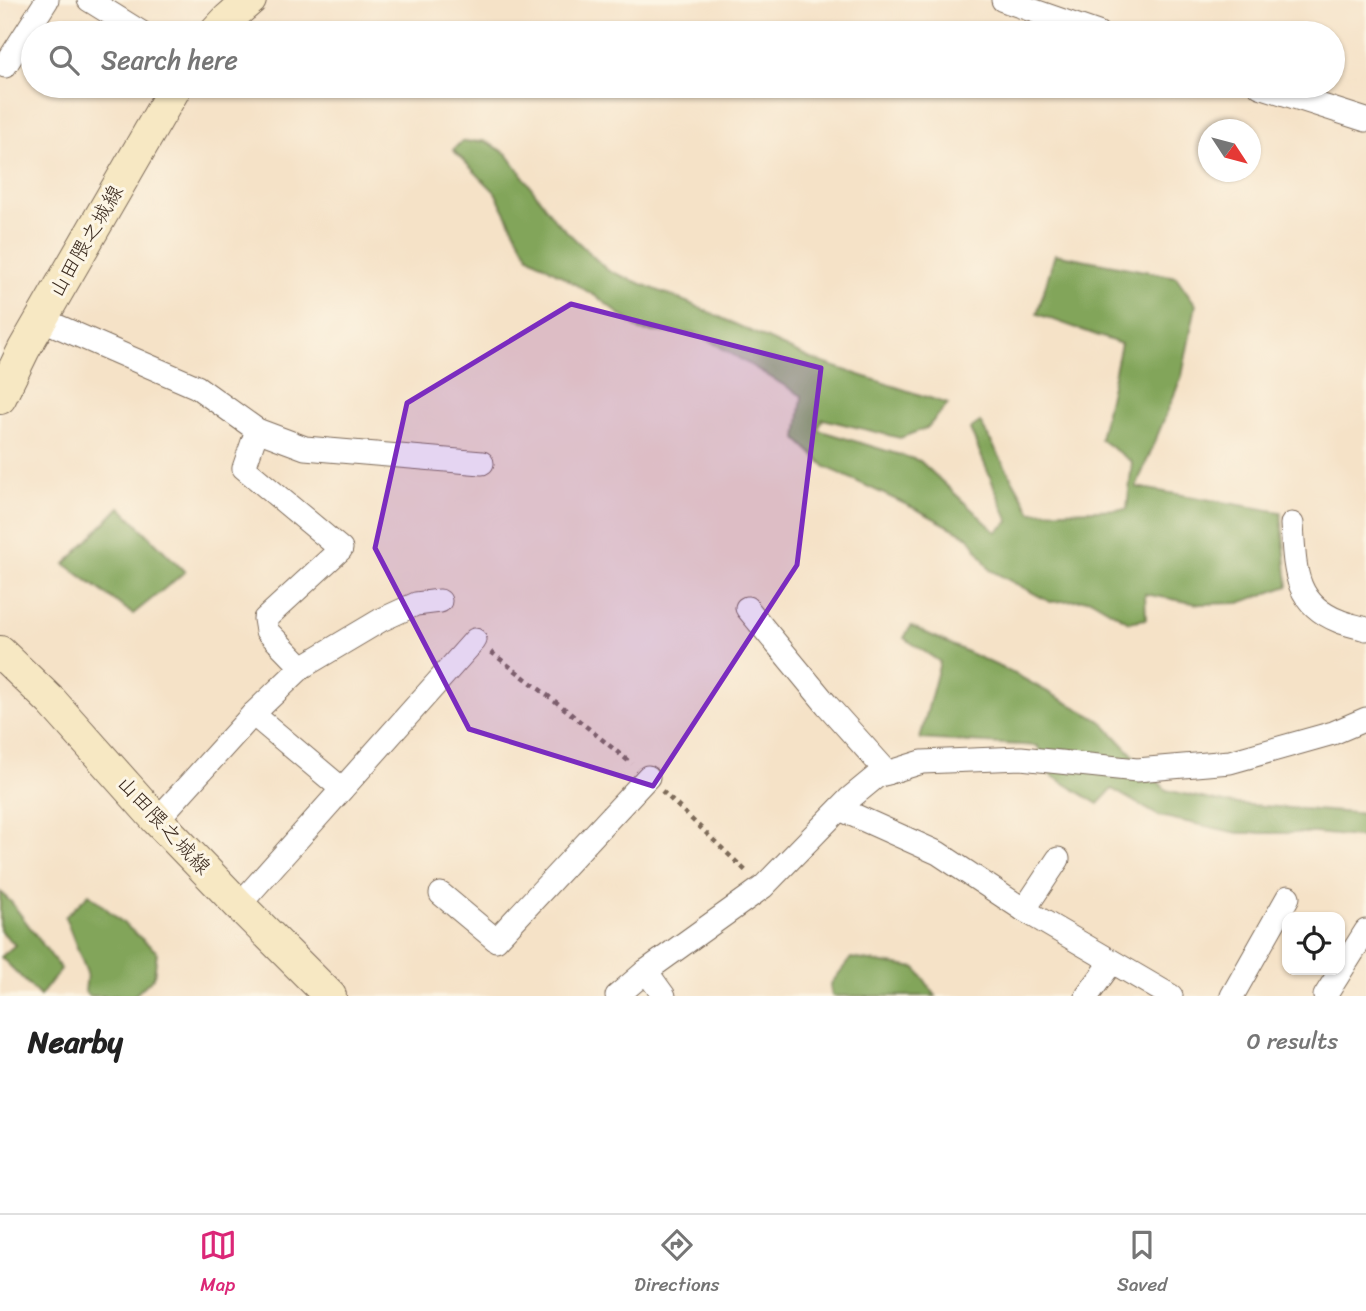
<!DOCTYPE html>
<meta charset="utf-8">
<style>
body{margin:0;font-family:Sriracha,"Klee One",sans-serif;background:#f2f2f2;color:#222}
.controls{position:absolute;right:21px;bottom:21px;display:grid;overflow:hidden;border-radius:14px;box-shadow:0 2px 5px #0004}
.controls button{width:63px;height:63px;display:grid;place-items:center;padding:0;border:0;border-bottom:2px solid #e0e0e0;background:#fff;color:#222;font:35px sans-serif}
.compass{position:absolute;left:1198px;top:119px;width:63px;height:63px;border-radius:50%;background:#fff;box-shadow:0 2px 5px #0004;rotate:126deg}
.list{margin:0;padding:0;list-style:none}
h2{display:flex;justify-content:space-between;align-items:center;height:91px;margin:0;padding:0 28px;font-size:30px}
h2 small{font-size:23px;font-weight:400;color:#767676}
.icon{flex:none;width:38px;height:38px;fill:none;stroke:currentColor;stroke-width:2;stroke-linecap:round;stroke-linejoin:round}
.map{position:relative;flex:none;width:1366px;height:996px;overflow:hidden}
.search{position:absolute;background:#fff;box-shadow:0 2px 5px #0004;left:21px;right:21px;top:21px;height:77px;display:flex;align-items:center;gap:18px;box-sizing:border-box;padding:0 24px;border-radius:38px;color:#767676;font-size:26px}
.sheet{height:217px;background:#fff}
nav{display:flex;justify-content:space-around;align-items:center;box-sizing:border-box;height:98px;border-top:2px solid #e0e0e0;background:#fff;font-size:19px;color:#767676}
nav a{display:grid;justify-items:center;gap:4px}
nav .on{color:#db2777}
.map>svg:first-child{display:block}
.forest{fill:#82a55a;stroke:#5e683c;stroke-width:2}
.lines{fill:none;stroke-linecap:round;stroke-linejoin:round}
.street-casing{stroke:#7c6a59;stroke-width:25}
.secondary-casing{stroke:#7c6a59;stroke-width:34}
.path{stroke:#7c6a59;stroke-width:4.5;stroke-dasharray:5 5;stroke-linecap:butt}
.street{stroke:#fff;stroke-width:23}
.secondary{stroke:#f7e8c3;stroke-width:32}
.marked{fill:#7b2cbf;fill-opacity:0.2;stroke:#7b2cbf;stroke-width:5;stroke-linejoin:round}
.labels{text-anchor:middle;stroke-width:6;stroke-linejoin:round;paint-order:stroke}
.street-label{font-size:21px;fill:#3b2a1e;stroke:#fcf5e5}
</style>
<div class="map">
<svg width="1366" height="996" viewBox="0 0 1366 996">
<rect width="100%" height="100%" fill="#fcf5e5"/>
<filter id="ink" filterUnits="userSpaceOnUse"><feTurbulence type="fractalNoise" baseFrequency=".0143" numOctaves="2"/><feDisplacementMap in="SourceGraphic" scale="14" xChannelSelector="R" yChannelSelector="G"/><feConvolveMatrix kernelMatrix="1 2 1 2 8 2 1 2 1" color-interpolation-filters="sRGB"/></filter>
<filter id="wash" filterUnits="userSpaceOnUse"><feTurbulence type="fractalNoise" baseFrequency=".00686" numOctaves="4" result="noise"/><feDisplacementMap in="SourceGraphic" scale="28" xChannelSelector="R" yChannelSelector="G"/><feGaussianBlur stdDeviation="1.57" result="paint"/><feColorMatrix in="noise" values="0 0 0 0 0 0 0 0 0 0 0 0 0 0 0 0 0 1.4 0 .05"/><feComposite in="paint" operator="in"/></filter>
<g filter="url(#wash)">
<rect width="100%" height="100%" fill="#f5e2c7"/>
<g class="forest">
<path d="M485 141 507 154 555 220 607 270 689 303 811 359 948 404 927 428 900 438 823 419 818 430 920 461 996 532 1009 522 970 429 980 422 1031 512 1127 509 1132 462 1100 439 1121 344 1037 314 1055 254 1176 277 1196 305 1182 376 1136 487 1281 512 1288 586 1239 603 1198 604 1145 594 1146 619 1129 622 1090 599 1050 602 990 570 969 537 920 511 826 467 797 439 802 396 698 334 641 331 600 299 529 256 517 235 495 192 453 150 461 142Z"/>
<path d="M120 507 185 572 133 614 65 564Z"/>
<path d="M911 626 1015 674 1101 721 1166 790 1225 803 1366 814V838L1315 833H1238L1159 816 1112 789 1098 804 1046 772 1038 746 920 739 940 662 904 638Z"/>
<path d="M0 892 11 902 61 969 40 996 1 957 15 945 0 930Z"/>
<path d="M89 894 157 952 154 977 134 996H89L85 992 87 973 65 917Z"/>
<path d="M851 958 916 968 936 996H832L830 985Z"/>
</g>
</g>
<g filter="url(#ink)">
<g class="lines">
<defs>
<g id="street">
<path d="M89 0 142 33"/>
<path d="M1003 0 1098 33"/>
<path d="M5 66 47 0"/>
<path d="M1260 86 1366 120"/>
<path d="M41 319 197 387 257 430 244 468 341 549 265 619 267 631 302 667 381 620 416 604 440 601"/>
<path d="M257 430 305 448 482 463"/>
<path d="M1292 524C1295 567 1293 603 1339 621 1348 625 1357 626 1366 629"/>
<path d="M747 608 827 705 888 773"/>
<path d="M253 714 342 789"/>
<path d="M840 809 938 853 1024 910 1171 996"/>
<path d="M157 820 253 714 302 667"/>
<path d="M441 894 496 940 648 777"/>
<path d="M239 905 475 640"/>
<path d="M1024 910 1058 859"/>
<path d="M646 971 664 996"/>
<path d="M617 996 646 971 763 887 849 799 877 776 922 762 1021 758 1137 770 1230 762 1333 733 1366 719"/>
<path d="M1087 996 1112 962"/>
<path d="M1232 996 1288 897"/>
<path d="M1325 996 1366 931"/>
</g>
<g id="secondary">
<path d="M215 33 228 19 250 0"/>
<path d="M0 398 24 349 176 86"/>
<path d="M0 652 52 702 157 820 239 905 330 996"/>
</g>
</defs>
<use href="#street" class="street-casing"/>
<use href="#secondary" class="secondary-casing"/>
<g class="path">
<path d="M491 652 560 705 632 764"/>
<path d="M662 791 747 872"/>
</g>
<use href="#street" class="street"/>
<use href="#secondary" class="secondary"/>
</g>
</g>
<path class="marked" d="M571 304 821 368 797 565 653 786 469 729 375 548 407 403Z"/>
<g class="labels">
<g class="street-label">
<text transform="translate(86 241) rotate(-60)" y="7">山田隈之城線</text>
<text transform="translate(164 825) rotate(47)" y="7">山田隈之城線</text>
</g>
</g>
</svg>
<div class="controls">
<button><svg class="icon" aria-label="locate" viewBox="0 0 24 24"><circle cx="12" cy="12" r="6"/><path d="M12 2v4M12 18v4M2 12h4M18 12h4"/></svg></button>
</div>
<svg class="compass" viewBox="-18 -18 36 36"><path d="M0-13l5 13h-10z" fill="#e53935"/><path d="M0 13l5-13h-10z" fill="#767676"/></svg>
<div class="search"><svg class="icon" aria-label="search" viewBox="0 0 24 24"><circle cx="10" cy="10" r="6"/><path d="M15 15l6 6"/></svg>Search here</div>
</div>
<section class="sheet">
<h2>Nearby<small>0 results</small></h2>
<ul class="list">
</ul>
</section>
<nav>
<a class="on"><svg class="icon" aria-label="map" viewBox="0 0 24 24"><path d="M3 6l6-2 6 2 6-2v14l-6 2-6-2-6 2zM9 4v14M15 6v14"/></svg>Map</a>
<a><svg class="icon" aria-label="directions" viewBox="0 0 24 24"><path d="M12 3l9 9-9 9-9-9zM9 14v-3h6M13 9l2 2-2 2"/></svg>Directions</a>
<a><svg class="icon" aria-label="saved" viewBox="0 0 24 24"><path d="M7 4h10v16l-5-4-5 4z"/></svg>Saved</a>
</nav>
